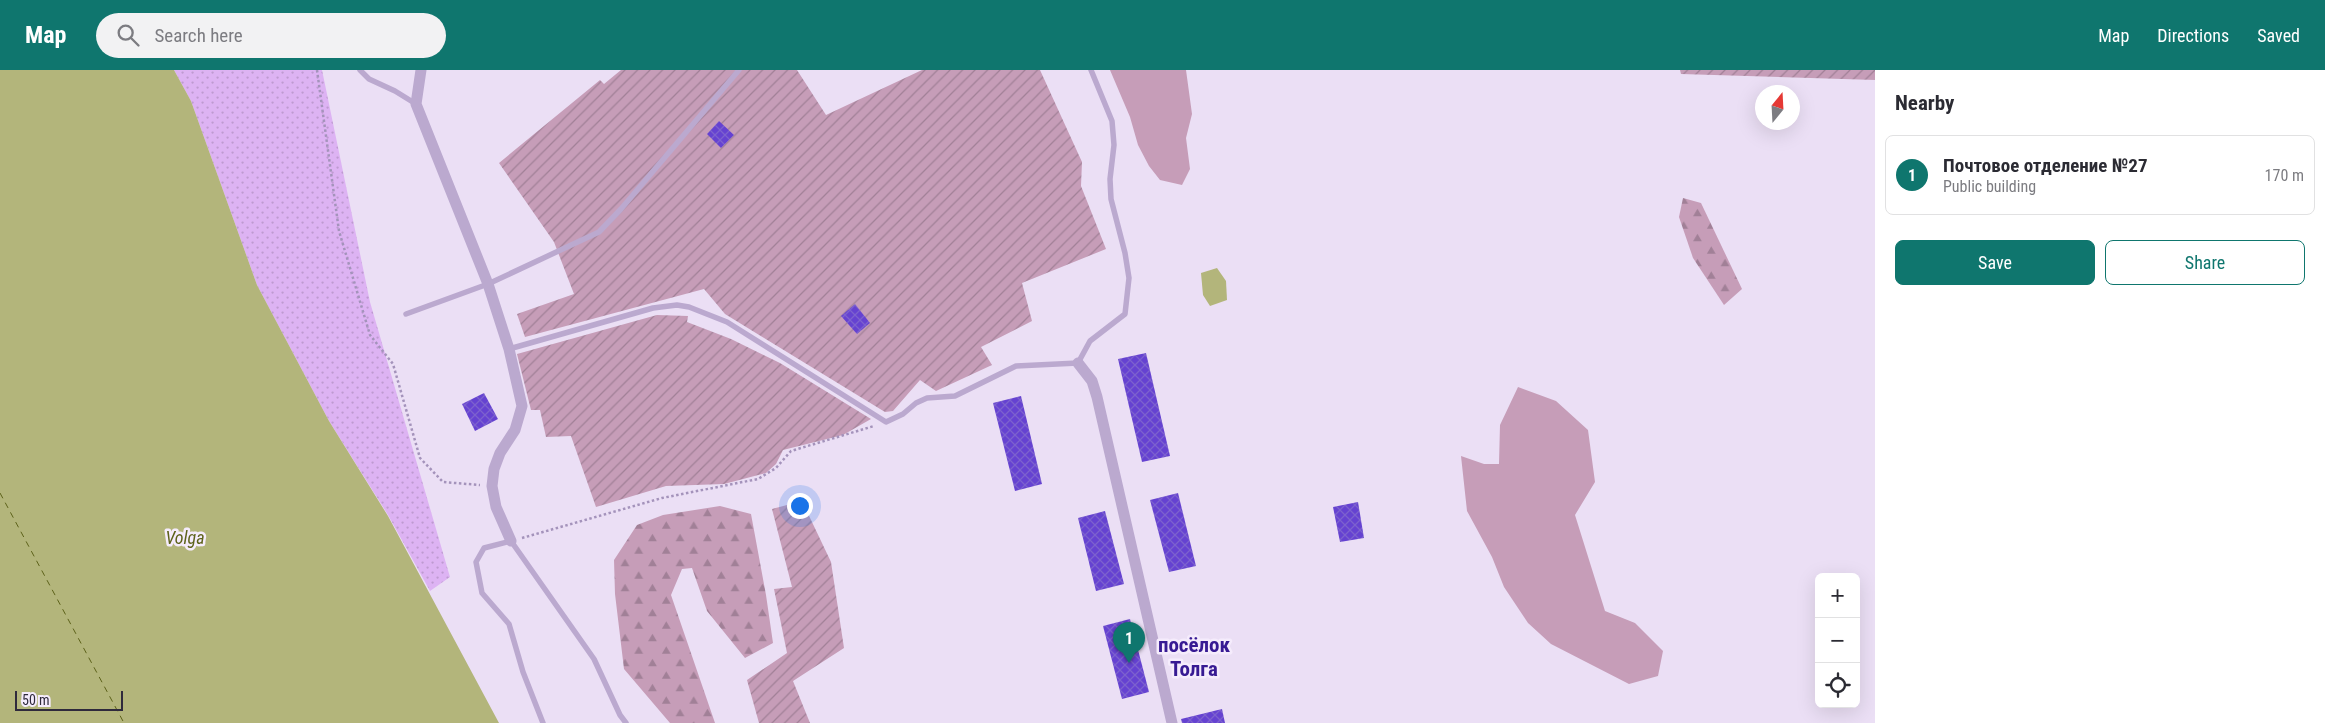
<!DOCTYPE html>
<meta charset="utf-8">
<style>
body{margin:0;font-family:"Roboto Condensed",sans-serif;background:#f2f2f3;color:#2b2b33}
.controls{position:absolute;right:15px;bottom:15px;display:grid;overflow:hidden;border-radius:8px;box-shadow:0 5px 20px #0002}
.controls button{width:45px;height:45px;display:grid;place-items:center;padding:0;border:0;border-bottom:1px solid #e1e1e2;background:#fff;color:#2b2b33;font:25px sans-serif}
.compass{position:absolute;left:1755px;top:15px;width:45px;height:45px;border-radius:50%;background:#fff;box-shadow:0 5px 20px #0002;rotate:18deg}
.scale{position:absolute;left:15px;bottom:12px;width:108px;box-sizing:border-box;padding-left:5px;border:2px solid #2f2a3c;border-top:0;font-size:14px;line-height:18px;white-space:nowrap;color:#2f2a3c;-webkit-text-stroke:4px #f5ecfc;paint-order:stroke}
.you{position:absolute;left:799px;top:435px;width:18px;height:18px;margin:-12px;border:4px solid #fff;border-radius:50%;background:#1a73e8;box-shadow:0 0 0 8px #1a73e833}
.badge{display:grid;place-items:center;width:32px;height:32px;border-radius:50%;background:#0f766e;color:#fff;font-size:16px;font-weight:700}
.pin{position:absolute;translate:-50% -41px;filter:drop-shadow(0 1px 2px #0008)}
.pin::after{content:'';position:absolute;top:26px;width:18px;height:15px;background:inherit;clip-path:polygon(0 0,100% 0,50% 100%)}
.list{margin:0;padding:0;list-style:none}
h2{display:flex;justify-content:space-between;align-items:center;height:65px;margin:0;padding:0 20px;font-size:21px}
h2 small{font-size:16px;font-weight:400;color:#7c7c81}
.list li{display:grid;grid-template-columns:32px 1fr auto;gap:15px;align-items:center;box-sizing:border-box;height:80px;margin:0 10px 10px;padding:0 10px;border:1px solid #e1e1e2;border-radius:8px}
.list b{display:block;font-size:19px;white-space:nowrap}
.list p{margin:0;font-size:16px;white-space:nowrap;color:#7c7c81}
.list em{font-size:16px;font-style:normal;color:#7c7c81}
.actions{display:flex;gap:10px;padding:15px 20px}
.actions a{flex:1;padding:11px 0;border:1px solid #0f766e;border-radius:8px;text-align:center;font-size:18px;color:#0f766e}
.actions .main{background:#0f766e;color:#fff}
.icon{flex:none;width:28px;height:28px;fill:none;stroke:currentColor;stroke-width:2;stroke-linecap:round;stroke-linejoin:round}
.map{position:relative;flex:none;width:1875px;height:653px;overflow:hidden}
header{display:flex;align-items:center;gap:30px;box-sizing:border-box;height:70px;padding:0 25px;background:#0f766e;color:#fff}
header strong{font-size:24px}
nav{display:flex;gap:28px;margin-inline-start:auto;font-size:18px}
.search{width:350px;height:45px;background:#f2f2f3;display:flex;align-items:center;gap:12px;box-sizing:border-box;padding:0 18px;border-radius:28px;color:#7c7c81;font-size:19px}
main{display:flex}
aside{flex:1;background:#fff}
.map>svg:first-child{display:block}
.grass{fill:#c69db8}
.forest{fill:url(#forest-firs)}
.sand{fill:url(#sand-dots)}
.garden{fill:url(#garden-furrows)}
.water{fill:#b3b57b}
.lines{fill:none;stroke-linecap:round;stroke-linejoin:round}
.ferry{stroke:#5d621a;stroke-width:1;stroke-dasharray:6 5;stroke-linecap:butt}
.building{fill:url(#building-cross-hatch)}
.path{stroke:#a493bb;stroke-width:2.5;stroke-dasharray:2.5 2.5;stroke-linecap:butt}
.service{stroke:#bba9cf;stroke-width:5.5}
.minor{stroke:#bba9cf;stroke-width:11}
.labels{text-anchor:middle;stroke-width:5;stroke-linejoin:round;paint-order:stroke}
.water-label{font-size:18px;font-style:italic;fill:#5d621a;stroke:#f5ecfc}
.district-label{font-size:21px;font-weight:bold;fill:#371a93;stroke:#f5ecfc}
</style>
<header>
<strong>Map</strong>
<div class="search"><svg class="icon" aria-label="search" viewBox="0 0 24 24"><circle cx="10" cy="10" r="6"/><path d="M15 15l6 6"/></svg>Search here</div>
<nav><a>Map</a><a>Directions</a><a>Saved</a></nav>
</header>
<main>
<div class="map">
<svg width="1875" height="653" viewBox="0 0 1875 653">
<defs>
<pattern id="forest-firs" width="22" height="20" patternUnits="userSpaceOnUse" patternTransform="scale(1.25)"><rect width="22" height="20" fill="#c69db8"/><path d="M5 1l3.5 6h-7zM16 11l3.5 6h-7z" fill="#a18097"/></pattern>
<pattern id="sand-dots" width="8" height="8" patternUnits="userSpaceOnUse" patternTransform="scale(1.25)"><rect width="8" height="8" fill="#ddb3f3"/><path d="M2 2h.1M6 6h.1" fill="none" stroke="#be9ad1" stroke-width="1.8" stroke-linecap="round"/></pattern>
<pattern id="garden-furrows" width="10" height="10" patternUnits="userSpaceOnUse" patternTransform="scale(1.25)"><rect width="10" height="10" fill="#c69db8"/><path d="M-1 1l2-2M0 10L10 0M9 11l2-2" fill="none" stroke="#a18097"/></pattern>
<pattern id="building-cross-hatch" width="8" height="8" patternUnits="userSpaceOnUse" patternTransform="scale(1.25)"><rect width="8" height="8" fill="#6542d1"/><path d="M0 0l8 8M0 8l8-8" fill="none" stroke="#7c61ce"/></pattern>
</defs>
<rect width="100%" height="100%" fill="#ebdff5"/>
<g class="grass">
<path d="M1110 0H1186L1192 44 1186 68 1190 99 1182 115 1160 110 1149 96 1138 75 1130 47Z"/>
<path d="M1518 317 1556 331 1588 360 1595 412 1575 445 1605 541 1635 553 1663 581 1658 606 1629 614 1551 574 1528 553 1504 517 1492 487 1467 441 1461 386 1484 394H1499L1500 355Z"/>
</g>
<g class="forest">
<path d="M1683 128 1701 133 1742 219 1724 235 1693 188 1679 147Z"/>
<path d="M720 436 751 444 766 525 773 573 745 588 707 541 692 498 682 499 671 525 715 653H670L624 599 615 524 614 490 637 455 663 445Z"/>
</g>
<path class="sand" d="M174 0H322L370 232 450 507 430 521 388 445 329 351 257 215 191 31Z"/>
<g class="garden">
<path d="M621 0H797L826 45 922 0H1040L1082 92 1081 116 1106 179 1022 213 1032 251 981 277 992 295 936 321 920 310 893 341 885 342 725 244 704 219 525 267 517 244 574 224 554 172 499 93 600 10 604 14Z"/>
<path d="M1680 0H1875V10L1681 4Z"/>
<path d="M657 245 688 246 687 252 731 269 780 293 871 349 843 365 783 380 776 394 766 403 724 414 666 416 596 437 571 366 546 367 540 340H531L517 284Z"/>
<path d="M802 431 831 492 844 578 793 611 810 653H759L747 610 787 583 774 519 792 517 772 439Z"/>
</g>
<g class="water">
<path d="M0 0H174L191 31 257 215 329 351 388 446 499 653H0Z"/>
<path d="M1217 198 1226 211 1227 230 1210 236 1203 225 1201 203Z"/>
</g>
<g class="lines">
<path class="ferry" d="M0 423 124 653"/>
</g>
<g class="building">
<path d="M719 51 734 65 721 78 707 64Z"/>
<path d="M855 234 870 253 857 264 841 246Z"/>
<path d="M1146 283 1170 386 1142 392 1118 289Z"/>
<path d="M484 323 498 349 475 361 462 334Z"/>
<path d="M1021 326 1042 414 1015 421 993 333Z"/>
<path d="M1178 423 1196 496 1169 502 1150 430Z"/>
<path d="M1358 432 1364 468 1340 472 1333 437Z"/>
<path d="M1105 441 1124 514 1096 521 1078 448Z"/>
<path d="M1130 549 1149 622 1122 629 1103 556Z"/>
<path d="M1222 639 1225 653H1182L1181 649Z"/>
</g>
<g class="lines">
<g class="path">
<path d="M317 0 339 161 370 265 393 294 420 388 443 412 480 415"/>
<path d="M522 468 662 428 758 409 776 398 791 381 874 356"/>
</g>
<g class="service">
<path d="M360 0 369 9 395 21 416 34"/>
<path d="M406 244 488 214 599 162 621 139 739 0"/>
<path d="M509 279 653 238 677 235 689 237 727 252 886 352 903 344 916 333 927 328 955 326 1016 296 1078 293 1090 271 1125 244 1129 208 1125 183 1111 129 1110 109 1114 75 1112 51 1091 0"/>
<path d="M543 653 523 602 509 554 482 523 476 492 484 478 511 471 594 589 620 645 626 653"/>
</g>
<g class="minor">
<path d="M421 0 416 34 488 214 509 279 522 336 515 360 500 383 494 399 492 416 496 437 511 471"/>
<path d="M1078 293 1092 311 1097 327 1172 653"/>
</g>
</g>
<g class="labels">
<g class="water-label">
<text x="185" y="474">Volga</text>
</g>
<g class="district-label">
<text x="1194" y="582">посёлок<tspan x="1194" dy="24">Толга</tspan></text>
</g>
</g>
</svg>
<div class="controls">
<button>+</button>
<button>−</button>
<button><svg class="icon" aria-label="locate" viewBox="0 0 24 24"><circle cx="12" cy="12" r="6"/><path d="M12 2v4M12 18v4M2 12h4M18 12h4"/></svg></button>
</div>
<svg class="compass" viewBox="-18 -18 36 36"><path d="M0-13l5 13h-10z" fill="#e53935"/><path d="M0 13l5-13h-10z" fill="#7c7c81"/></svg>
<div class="scale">50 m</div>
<div class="you"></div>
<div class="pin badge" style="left:1129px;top:593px">1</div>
</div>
<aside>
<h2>Nearby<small></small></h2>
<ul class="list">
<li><span class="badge">1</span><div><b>Почтовое отделение №27</b><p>Public building</p></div><em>170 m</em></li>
</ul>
<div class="actions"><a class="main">Save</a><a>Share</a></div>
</aside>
</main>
